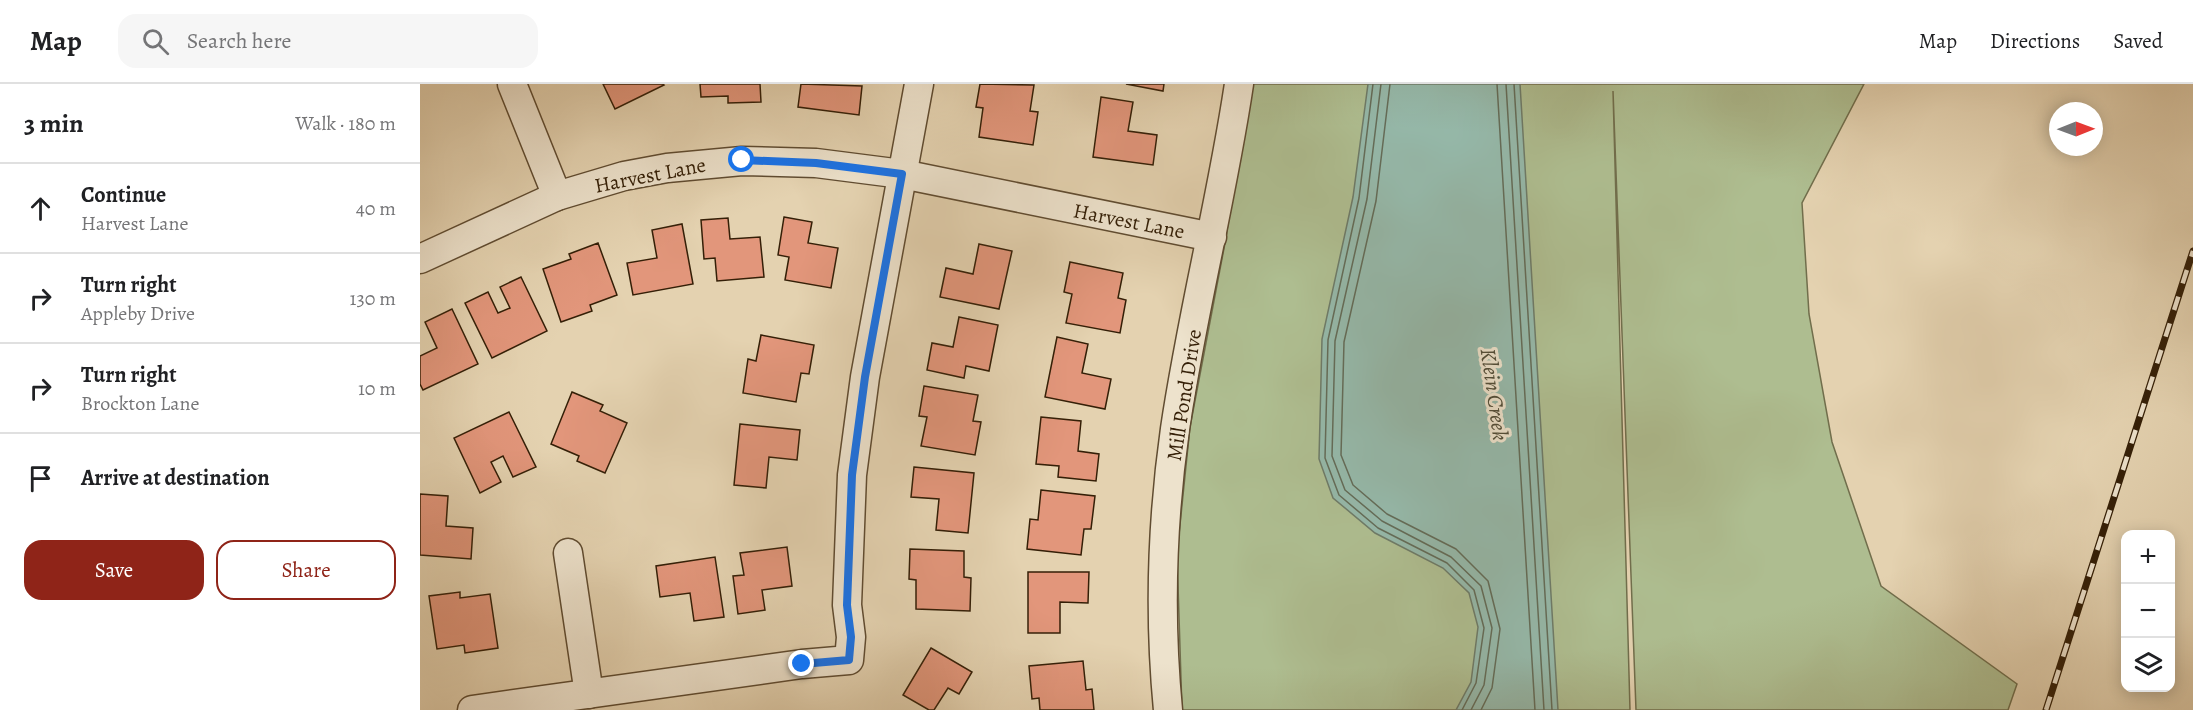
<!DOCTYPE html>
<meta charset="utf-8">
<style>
body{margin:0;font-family:Alegreya,serif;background:#f6f6f6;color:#202124}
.controls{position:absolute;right:18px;bottom:18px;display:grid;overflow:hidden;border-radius:12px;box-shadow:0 3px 15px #0003}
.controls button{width:54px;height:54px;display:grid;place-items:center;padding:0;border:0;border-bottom:2px solid #e0e0e0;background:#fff;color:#202124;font:30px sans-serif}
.compass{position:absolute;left:1629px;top:18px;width:54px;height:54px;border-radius:50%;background:#fff;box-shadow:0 3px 15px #0003;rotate:89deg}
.stop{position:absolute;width:18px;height:18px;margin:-14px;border:4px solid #1a73e8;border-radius:50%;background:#fff}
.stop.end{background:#1a73e8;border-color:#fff;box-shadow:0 2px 6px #0008}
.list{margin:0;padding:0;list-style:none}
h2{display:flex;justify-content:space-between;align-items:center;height:78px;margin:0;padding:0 24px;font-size:26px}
h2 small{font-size:20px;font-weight:400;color:#757577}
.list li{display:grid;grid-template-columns:39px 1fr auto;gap:18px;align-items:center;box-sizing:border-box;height:90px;padding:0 24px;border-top:2px solid #e0e0e0}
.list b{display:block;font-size:22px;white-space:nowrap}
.list p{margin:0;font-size:20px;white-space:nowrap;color:#757577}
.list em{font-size:20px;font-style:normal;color:#757577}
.actions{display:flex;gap:12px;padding:18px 24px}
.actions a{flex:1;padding:14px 0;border:2px solid #8f2418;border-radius:18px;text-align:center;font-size:21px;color:#8f2418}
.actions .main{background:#8f2418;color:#fff}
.icon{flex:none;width:33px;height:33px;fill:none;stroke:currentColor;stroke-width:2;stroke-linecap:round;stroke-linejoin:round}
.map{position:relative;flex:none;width:1773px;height:626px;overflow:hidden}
header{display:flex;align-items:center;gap:36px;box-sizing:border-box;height:84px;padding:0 30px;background:#fff;border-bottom:2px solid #e0e0e0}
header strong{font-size:28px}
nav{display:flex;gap:33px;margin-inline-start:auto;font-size:21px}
.search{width:420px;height:54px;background:#f6f6f6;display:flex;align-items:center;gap:15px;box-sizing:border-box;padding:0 21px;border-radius:18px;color:#757577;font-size:22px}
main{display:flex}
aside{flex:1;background:#fff}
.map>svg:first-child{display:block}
.green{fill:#aebd90;stroke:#716e4c;stroke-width:1.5}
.water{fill:#95b8a9;stroke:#6e7b68;stroke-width:1.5}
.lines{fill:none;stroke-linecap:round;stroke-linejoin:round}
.shore{stroke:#646c58;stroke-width:1.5}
.building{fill:#e2967b;stroke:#341f07;stroke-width:1.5}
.minor-casing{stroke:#604c31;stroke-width:31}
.minor{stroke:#ede2cc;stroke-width:28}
.rail-casing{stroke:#341f07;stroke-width:7}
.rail{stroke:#ede2cc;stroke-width:4.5;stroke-dasharray:14;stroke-linecap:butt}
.route{stroke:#1a73e8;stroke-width:8}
.labels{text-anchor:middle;stroke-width:6;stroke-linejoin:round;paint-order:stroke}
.street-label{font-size:21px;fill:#341f07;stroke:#ede2cc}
.water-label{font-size:22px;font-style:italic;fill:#514d38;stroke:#ede2cc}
</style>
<header>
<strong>Map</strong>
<div class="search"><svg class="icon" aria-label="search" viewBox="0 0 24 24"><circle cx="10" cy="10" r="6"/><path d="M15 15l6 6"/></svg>Search here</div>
<nav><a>Map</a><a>Directions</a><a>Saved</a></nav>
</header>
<main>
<aside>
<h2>3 min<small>Walk · 180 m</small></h2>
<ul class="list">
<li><svg class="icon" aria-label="ahead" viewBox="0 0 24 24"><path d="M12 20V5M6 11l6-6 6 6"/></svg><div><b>Continue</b><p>Harvest Lane</p></div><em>40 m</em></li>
<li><svg class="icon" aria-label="right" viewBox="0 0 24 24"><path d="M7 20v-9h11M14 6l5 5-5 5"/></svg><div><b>Turn right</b><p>Appleby Drive</p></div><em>130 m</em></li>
<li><svg class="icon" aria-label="right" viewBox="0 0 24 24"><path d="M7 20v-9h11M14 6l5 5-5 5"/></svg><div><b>Turn right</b><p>Brockton Lane</p></div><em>10 m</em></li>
<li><svg class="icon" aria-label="arrive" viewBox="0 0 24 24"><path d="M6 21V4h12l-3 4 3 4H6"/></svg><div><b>Arrive at destination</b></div></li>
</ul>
<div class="actions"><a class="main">Save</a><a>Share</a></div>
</aside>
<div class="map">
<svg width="1773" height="626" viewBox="0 0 1773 626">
<rect width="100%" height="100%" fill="#e4d2b0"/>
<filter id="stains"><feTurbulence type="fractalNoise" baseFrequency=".00333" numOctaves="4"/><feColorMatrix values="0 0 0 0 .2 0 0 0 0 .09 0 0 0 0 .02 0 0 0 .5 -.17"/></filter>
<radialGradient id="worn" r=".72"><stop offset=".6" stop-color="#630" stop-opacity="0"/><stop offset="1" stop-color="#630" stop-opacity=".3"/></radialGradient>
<path class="green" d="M830 0H1444L1382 119 1389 230 1412 358 1461 502 1597 600 1588 626H1216L1193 7 1210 626H762L757 470 770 343 805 159Z"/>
<path class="water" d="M948 0H1100L1138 626H1036L1051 598 1058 543 1049 509 1023 484 955 449 913 414 899 375 902 255 933 113Z"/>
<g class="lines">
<g class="shore">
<path d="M953 0 939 114 908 256 905 374 919 411 958 444 1027 479 1054 506 1064 544 1056 599 1042 626"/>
<path d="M961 0 947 115 915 257 912 372 925 406 962 437 1031 473 1061 502 1072 544 1064 601 1051 626"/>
<path d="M970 0 956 117 924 258 921 371 933 401 967 430 1036 465 1068 497 1080 545 1072 604 1061 626"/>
<path d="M1077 0 1115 626"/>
<path d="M1086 0 1124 626"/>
<path d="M1094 0 1132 626"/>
</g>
</g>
<g class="building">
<path d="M183 0H243L244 1 195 25Z"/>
<path d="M280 0H340L341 18 308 19V12L281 13Z"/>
<path d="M381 0 442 2 439 31 378 23Z"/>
<path d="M560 0 614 1 610 27 618 28 613 61 559 53 563 24 556 23Z"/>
<path d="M706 0H744L743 7Z"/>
<path d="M681 13 713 18 708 47 737 51 733 81 673 73Z"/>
<path d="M364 133 392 138 388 159 418 164 411 204 365 196 369 173 358 171Z"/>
<path d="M308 134 310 155 340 153 344 193 297 197 295 174 284 175 281 136Z"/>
<path d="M262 140 273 200 213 211 207 179 237 174 232 146Z"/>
<path d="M178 159 197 211 170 221 172 227 141 238 123 185 151 175 149 170Z"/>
<path d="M559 160 592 167 579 225 520 213 526 184 553 190Z"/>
<path d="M650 178 703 189 698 214 706 216 700 249 646 239 652 210 644 208Z"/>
<path d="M101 193 127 247 72 274 45 219 68 208 78 229 90 224 80 203Z"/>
<path d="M32 225 58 280 3 306 0 300V272L17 264 5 238Z"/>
<path d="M539 233 578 241 569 287 546 282 544 294 507 286 512 259 533 263Z"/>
<path d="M341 251 394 261 389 290 381 289 376 318 323 309 328 275 336 277Z"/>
<path d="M637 253 668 260 662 289 691 295 685 325 625 313Z"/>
<path d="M504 302 558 311 553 337 561 338 555 371 501 362 507 333 499 332Z"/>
<path d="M152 308 183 321 180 327 207 339 185 389 157 377 159 372 131 360Z"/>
<path d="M89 328 116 383 93 393 83 372 71 378 81 398 60 409 34 354Z"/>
<path d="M621 333 661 337 658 367 679 370 676 397 638 393 639 382 616 380Z"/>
<path d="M320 340 380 346 377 376 349 373 346 404 314 401Z"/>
<path d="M494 383 554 389 548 449 516 446 519 415 491 413Z"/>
<path d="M621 406 675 412 671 445H664L661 471 607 465 610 435 618 436Z"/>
<path d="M0 410 28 412 26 442 53 444 51 475 0 471Z"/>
<path d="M367 463 372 502 342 506 345 526 318 530 313 492 324 491 320 469Z"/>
<path d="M490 465 544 467V493L551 494 550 527 496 525V496L489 495Z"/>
<path d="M295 473 304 533 274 537 270 509 240 513 236 482Z"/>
<path d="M608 488H669L668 519 640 518V549H608Z"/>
<path d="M40 508V514L70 510 78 564 45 569 44 561 17 565 9 512Z"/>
<path d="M511 564 552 588 539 610 528 604 514 626H509L483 611Z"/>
<path d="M663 577 666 606 672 605 674 626H620L619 614 612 615 609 582Z"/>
</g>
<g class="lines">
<defs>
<g id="minor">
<path d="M92 0 137 112"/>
<path d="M0 175 137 112 204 92 247 84 322 77 396 79 482 90 792 153"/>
<path d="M148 469 169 610"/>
<path d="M52 626 382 580 429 576 431 553 427 521 432 391 445 293 499 0"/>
<path d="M748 626C739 533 742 437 755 345 772 229 802 115 819 0"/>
</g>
</defs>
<use href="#minor" class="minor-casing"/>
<use href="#minor" class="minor"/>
<defs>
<path id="rail" d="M1626 626 1773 167"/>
</defs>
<use href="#rail" class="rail-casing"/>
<use href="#rail" class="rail"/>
</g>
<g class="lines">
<path class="route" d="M322 76 396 79 482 90 445 293 432 391 427 521 431 553 429 576 382 580"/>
</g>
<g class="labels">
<g class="street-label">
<text transform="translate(230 91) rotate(-11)" y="7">Harvest Lane</text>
<text transform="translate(709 137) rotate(11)" y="7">Harvest Lane</text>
<text transform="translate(764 311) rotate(-81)" y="7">Mill Pond Drive</text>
</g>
<g class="water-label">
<text transform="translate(1075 310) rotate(82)" y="8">Klein Creek</text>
</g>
</g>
<rect width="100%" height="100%" filter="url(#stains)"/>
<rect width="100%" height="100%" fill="url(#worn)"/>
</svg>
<div class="controls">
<button>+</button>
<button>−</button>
<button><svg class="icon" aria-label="layers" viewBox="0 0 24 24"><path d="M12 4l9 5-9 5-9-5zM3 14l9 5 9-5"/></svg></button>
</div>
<svg class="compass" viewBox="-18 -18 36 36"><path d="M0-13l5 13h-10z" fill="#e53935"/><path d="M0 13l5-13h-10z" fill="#757577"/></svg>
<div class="stop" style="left:322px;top:76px"></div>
<div class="stop end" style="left:382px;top:580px"></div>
</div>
</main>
